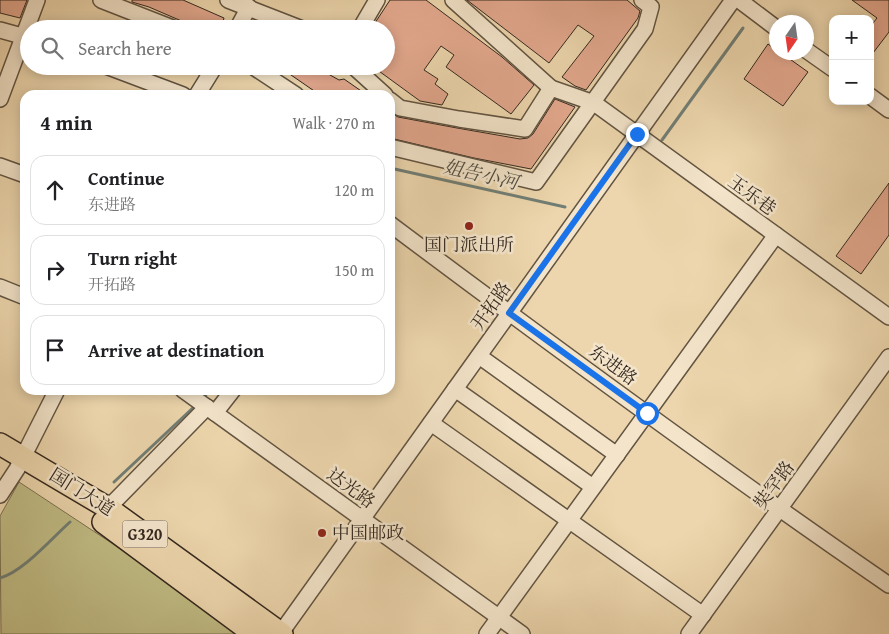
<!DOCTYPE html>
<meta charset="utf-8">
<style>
body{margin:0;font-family:"Gentium Book Plus","Noto Serif SC",serif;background:#f2f2f2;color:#202124}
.controls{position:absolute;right:15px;top:15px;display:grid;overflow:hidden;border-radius:10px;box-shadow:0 2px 12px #0003}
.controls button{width:45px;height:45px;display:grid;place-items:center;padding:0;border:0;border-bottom:1px solid #e0e0e0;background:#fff;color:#202124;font:25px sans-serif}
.compass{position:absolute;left:769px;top:15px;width:45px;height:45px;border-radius:50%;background:#fff;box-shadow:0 2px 12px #0003;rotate:193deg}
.stop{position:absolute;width:15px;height:15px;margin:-11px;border:4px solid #1a73e8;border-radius:50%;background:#fff}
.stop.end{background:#1a73e8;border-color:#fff;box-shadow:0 1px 5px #0008}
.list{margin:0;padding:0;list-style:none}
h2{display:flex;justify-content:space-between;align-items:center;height:65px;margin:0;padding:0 20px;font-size:21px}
h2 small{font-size:16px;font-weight:400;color:#757577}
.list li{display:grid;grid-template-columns:32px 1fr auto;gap:15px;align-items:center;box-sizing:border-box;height:70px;margin:0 10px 10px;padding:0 10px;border:1px solid #e0e0e0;border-radius:15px}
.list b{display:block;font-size:19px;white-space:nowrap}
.list p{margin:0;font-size:16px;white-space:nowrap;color:#757577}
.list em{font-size:16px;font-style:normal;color:#757577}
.icon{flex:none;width:28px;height:28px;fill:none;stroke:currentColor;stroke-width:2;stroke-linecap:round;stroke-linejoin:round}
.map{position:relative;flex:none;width:889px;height:634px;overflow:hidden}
.search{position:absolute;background:#fff;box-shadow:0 2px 12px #0003;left:20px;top:20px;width:375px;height:55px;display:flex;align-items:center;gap:12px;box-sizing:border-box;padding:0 18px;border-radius:28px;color:#757577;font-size:19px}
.panel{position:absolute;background:#fff;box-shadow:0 2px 12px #0003;left:20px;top:90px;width:375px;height:305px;border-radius:15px}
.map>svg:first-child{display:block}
.green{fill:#c0bb84;stroke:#7a7252}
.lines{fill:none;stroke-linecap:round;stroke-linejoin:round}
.stream{stroke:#717e75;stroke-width:3}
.building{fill:#e3a88e;stroke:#33281f}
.minor-casing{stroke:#625442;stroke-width:18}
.highway-casing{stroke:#33281f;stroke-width:24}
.minor{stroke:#f3e4ca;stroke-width:15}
.highway{stroke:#edd6ad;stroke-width:21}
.route{stroke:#1a73e8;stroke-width:6}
.poi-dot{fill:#8f2418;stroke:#f3e4ca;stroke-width:2}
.labels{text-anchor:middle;stroke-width:5;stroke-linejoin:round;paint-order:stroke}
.shield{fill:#f3e4ca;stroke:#6d6052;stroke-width:1}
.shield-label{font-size:16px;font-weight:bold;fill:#33281f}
.street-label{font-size:18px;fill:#33281f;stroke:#f3e4ca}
.poi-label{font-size:18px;fill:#33281f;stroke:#f3e4ca}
.water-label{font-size:19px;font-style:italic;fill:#4d4c43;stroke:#f3e4ca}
</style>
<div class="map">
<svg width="889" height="634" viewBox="0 0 889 634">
<rect width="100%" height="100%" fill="#edd6ad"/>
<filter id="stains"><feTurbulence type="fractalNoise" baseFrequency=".004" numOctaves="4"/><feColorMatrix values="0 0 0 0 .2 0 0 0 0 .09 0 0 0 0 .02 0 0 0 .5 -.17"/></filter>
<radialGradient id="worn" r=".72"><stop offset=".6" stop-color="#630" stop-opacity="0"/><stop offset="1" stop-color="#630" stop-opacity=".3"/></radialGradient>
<path class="green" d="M19 482 245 631 246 634H1L0 516Z"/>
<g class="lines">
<g class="stream">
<path d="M662 140 743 28"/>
<path d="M390 168 565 207"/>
<path d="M202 399 210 390"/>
<path d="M114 482 196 405"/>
<path d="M0 578C23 572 52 538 70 522"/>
</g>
</g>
<g class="building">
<path d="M0 0H27L20 18 0 13Z"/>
<path d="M132 0H183L224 18 221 29H200L149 7 132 2Z"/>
<path d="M390 0H426L502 57 534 85 511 114 446 67 454 55 441 46 424 70 438 79 435 84 448 94 442 105 420 101 372 66H386V29H371Z"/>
<path d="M467 0H627L640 11 638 18 586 90 575 86 562 77 594 36 578 25 549 63Z"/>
<path d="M852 0H889V32L870 57V27L877 18Z"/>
<path d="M768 44 776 50V52H780L808 72 783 106 744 79Z"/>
<path d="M278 66H314L339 80 344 79 367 95H320Z"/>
<path d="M555 99 575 107 531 169 474 158 390 138V112L398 117 457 128 520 139 528 138 533 134Z"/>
<path d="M889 183V235L861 274 836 256Z"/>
</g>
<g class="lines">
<defs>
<g id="minor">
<path d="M101 0 175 29"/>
<path d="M228 0 302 29"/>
<path d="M453 0 551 88 594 103 889 317"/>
<path d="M739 0 776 28"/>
<path d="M237 29 249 7"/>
<path d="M360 29 377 0"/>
<path d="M0 30 29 38"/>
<path d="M806 50 833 69"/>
<path d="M106 66 183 95"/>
<path d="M252 66 296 95"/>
<path d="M353 66 385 95"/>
<path d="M197 95 215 66"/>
<path d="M870 96 889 110"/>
<path d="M0 99 37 0"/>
<path d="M390 100 400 108 459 119 525 129 551 88"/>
<path d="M390 147 536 182 645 29 651 7 642 0"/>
<path d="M0 166 25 175"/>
<path d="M390 224C554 347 720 469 889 585"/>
<path d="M0 287 25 297"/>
<path d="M479 356 617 455"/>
<path d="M455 389 593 487"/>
<path d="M183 390 522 634"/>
<path d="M215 413 233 390"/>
<path d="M431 423 703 615"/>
<path d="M0 495 17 469 57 390"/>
<path d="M108 508 207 407"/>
<path d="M280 634 733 0"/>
<path d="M487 634 776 235"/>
<path d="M689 634 889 357"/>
</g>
<g id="highway">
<path d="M0 444 108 508 282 634"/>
<path d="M103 522 254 634"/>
</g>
</defs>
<use href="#minor" class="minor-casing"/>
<use href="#highway" class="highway-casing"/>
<use href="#minor" class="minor"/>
<use href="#highway" class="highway"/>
</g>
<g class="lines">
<path class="route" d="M637 134 509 313 647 413"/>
</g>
<g class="poi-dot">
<circle cx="469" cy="226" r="5"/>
<circle cx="322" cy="533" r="5"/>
</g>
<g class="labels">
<rect class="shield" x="122.5" y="520.5" width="45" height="27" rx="4"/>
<g class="shield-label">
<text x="145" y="540">G320</text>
</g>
<g class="street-label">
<text transform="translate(752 195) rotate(36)" y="6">玉乐巷</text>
<text transform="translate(491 306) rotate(-55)" y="6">开拓路</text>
<text transform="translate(613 365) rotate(36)" y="6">东进路</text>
<text transform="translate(774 485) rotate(-54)" y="6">奘罕路</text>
<text transform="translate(351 488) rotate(36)" y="6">达光路</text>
<text transform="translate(82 492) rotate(32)" y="6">国门大道</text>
</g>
<g class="poi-label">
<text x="469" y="251">国门派出所</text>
<text x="332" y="539" text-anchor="start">中国邮政</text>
</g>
<g class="water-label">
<text transform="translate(481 174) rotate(13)" y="7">姐告小河</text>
</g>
</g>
<rect width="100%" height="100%" filter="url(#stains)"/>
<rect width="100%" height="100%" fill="url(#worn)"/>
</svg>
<div class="controls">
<button>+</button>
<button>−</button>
</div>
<svg class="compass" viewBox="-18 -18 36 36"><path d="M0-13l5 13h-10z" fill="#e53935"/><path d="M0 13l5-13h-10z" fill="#757577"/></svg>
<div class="stop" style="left:647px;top:413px"></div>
<div class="stop end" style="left:637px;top:134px"></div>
<div class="search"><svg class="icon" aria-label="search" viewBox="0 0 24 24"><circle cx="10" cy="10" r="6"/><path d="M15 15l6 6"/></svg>Search here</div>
<section class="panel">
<h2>4 min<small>Walk · 270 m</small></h2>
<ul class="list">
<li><svg class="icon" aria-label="ahead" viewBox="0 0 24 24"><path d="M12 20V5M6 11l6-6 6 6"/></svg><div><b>Continue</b><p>东进路</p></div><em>120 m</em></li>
<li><svg class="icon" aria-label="right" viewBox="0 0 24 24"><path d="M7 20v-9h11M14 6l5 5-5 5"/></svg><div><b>Turn right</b><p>开拓路</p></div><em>150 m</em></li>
<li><svg class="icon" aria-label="arrive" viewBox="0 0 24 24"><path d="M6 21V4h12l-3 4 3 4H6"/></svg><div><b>Arrive at destination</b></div></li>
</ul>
</section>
</div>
